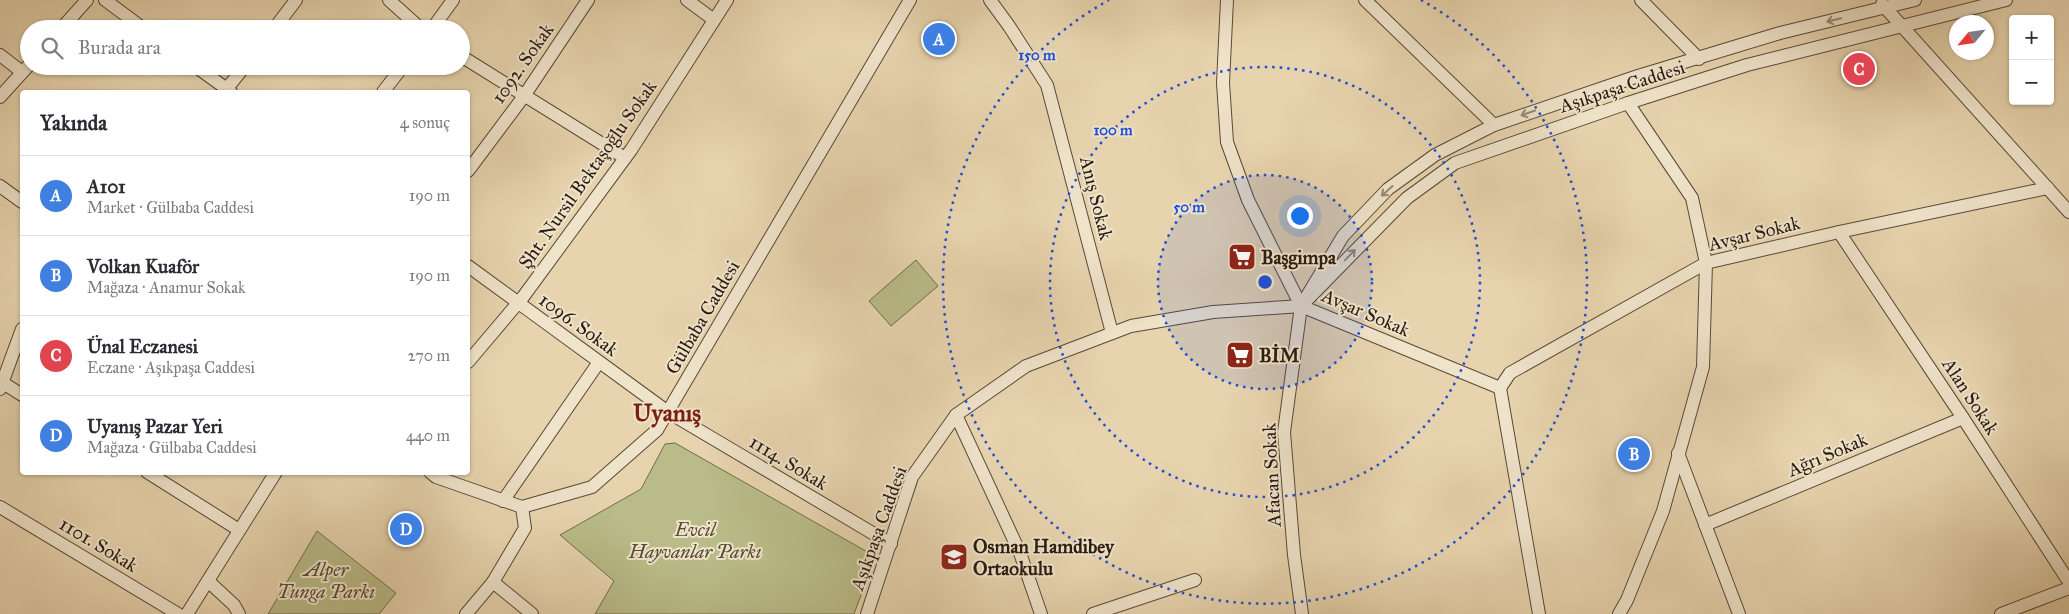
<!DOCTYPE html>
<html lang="tr">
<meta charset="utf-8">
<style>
body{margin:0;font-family:"IM FELL Great Primer",serif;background:#f2f2f3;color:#2b2b33}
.controls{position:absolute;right:15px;top:15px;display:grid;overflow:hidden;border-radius:5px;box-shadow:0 1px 4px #0004}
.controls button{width:45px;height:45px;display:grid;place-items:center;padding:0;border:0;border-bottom:1px solid #e1e1e2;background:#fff;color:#2b2b33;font:25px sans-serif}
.compass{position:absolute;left:1949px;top:15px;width:45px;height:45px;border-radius:50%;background:#fff;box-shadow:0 1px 4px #0004;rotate:241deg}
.you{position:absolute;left:1299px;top:215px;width:18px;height:18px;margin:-12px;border:4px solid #fff;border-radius:50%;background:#1a73e8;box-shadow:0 0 0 8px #1a73e833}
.badge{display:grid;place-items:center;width:32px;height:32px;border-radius:50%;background:#0f766e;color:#fff;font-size:16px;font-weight:700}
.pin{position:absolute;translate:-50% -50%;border:2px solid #fff;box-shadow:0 1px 5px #0006}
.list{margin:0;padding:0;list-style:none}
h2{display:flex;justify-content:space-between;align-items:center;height:65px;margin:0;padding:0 20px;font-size:21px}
h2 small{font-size:16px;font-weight:400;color:#7c7c81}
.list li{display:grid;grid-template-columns:32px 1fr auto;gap:15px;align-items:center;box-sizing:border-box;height:80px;padding:0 20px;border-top:1px solid #e1e1e2}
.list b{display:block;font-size:19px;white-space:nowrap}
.list p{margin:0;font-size:16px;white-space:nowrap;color:#7c7c81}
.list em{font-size:16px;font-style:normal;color:#7c7c81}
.icon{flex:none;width:28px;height:28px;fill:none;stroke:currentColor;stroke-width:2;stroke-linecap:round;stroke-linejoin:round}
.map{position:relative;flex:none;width:2069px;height:614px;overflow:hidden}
.search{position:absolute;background:#fff;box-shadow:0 1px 4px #0004;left:20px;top:20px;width:450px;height:55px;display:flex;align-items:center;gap:12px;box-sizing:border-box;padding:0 18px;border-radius:28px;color:#7c7c81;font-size:19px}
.panel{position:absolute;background:#fff;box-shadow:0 1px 4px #0004;left:20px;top:90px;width:450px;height:385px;border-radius:5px}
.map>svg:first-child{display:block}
.green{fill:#b9bc88;stroke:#716c4c}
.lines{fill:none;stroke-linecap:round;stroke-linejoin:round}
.minor-casing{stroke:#584938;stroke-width:14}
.minor{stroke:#efe3ca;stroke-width:12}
.oneway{stroke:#968976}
.ring{fill:none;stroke:#1d4ed8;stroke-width:2.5;stroke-dasharray:2.5 5}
.labels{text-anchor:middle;stroke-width:4;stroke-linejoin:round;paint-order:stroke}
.street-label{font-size:19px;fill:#291b10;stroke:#efe3ca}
.poi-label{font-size:19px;font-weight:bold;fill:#291b10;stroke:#efe3ca;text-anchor:start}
.park-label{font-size:19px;font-style:italic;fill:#544b34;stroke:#efe3ca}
.district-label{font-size:24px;font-weight:bold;fill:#7a1f14;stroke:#efe3ca}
.centre{fill:#1d4ed8;stroke:#efe3ca;stroke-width:2.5}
.ring-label{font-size:15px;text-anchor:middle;font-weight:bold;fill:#1d4ed8;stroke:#efe3ca;stroke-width:4;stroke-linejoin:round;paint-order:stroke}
</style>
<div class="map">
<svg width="2069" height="614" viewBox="0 0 2069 614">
<rect width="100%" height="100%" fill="#e7d4ae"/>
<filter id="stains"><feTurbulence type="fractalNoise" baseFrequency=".004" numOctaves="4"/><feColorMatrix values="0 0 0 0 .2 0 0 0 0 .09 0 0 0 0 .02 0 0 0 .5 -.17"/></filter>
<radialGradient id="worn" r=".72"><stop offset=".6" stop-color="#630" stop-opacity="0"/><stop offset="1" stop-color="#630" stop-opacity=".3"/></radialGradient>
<g class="green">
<path d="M916 260 938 286 891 326 869 301Z"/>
<path d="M675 443 871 554 870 571 854 614H595L614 581 560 535 641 489 665 444Z"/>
<path d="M317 531 396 593 379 614H268Z"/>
</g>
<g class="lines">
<defs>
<g id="minor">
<path d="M105 0 144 29"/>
<path d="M389 0 421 29"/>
<path d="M687 0 714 20"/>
<path d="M990 0 1009 26 1047 85 1112 333"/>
<path d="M1227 0 1223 83 1227 142 1248 200 1301 306"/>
<path d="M1365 0 1494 125"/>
<path d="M1641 0 1699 59"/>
<path d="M1915 0 1780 33 1638 76 1494 125 1435 155 1388 189 1343 236 1301 306 1407 198 1455 163 1628 103 1747 65 2006 0"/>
<path d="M1882 4 2069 212"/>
<path d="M61 29 87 0"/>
<path d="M274 29 296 0"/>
<path d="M432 29 453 0"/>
<path d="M0 55 22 72"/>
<path d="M461 56 625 158"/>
<path d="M195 66 231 92"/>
<path d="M224 92 245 66"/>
<path d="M383 92 403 66"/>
<path d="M0 97 29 65"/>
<path d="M468 171 524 96 588 0"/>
<path d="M0 186 22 202"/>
<path d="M1839 232 1963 418 2069 582"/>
<path d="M468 266 668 412 891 544"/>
<path d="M1301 306 1284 432 1294 555 1302 614"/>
<path d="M468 362 523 297 631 150 727 0"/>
<path d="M0 381 22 395"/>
<path d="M1500 388 1510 373 1706 263 1839 232 2048 188"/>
<path d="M0 389 22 329"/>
<path d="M956 415 1020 553 1041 614"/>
<path d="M1678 453 1739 614"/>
<path d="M147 472 239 530"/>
<path d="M430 472 436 477 522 507 592 487 657 430 910 0"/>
<path d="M503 501 599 362"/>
<path d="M0 507 178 614"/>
<path d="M1705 525 1963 418"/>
<path d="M208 581 234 605 239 614"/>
<path d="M493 582 532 614"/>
<path d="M187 614 276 472"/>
<path d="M466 614 493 582 525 528 522 507"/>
<path d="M867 614 912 477 956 415 1026 366 1131 326 1213 312 1301 306 1500 388 1539 614"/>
<path d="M1093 614 1195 580"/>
<path d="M1619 614 1627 600 1663 511 1703 367 1706 263 1692 198 1628 103"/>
<path d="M2001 614 2069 588"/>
</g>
</defs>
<use href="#minor" class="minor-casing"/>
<use href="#minor" class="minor"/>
</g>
<defs><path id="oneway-shaft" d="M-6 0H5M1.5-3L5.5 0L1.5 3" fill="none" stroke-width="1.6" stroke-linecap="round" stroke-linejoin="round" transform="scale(1.25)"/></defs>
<g class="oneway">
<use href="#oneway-shaft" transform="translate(1834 20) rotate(166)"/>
<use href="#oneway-shaft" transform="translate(1528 113) rotate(161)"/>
<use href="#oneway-shaft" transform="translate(1387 191) rotate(138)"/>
<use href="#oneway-shaft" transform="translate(1350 255) rotate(-46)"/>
</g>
<circle cx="1265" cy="282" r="107" fill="#1d4ed8" fill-opacity=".12"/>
<g class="ring">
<circle cx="1265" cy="282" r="107"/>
<circle cx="1265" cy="282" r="215"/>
<path d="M1421 0A322 322 0 1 1 1109 0"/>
</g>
<defs>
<symbol id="supermarket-square" viewBox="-11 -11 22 22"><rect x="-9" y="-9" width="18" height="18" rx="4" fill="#8f2418" stroke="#efe3ca"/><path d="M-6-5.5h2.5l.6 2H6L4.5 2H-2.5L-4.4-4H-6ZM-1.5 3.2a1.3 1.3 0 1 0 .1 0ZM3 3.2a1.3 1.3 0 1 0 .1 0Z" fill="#fff"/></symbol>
<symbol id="school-square" viewBox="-11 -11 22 22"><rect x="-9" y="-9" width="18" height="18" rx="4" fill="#8f2418" stroke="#efe3ca"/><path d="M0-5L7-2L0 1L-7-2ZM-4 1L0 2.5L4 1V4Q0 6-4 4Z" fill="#fff"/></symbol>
</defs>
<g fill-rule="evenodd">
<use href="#supermarket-square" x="1226" y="241" width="32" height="32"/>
<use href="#supermarket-square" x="1224" y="339" width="32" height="32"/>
<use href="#school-square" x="938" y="541" width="32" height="32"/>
</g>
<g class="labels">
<g class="street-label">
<text transform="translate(522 63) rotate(-55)" y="7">1092. Sokak</text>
<text transform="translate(1622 86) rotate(-18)" y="7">Aşıkpaşa Caddesi</text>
<text transform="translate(587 174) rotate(-55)" y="7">Şht. Nursil Bektaşoğlu Sokak</text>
<text transform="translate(1097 198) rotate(76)" y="7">Anış Sokak</text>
<text transform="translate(1754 233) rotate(-14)" y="7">Avşar Sokak</text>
<text transform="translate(1366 312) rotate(23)" y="7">Avşar Sokak</text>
<text transform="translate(702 317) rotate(-60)" y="7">Gülbaba Caddesi</text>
<text transform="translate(579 324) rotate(36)" y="7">1096. Sokak</text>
<text transform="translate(1971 396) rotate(57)" y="7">Alan Sokak</text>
<text transform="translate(1827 454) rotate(-23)" y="7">Ağrı Sokak</text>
<text transform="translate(789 462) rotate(31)" y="7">1114. Sokak</text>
<text transform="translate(1271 475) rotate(-93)" y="7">Afacan Sokak</text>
<text transform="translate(878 528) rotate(-70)" y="7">Aşıkpaşa Caddesi</text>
<text transform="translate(99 544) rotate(31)" y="7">1101. Sokak</text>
</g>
<g class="poi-label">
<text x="1261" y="264">Başgimpa</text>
<text x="1259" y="362">BİM</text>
<text x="973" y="553">Osman Hamdibey<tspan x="973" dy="22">Ortaokulu</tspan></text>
</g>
<g class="park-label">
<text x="695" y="536">Evcil<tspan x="695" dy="22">Hayvanlar Parkı</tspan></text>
<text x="326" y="576">Alper<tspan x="326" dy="22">Tunga Parkı</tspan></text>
</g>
<g class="district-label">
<text x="667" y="421">Uyanış</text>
</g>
</g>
<circle cx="1265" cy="282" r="8" class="centre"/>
<g class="ring-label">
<text x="1037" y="60">150 m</text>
<text x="1113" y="135">100 m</text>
<text x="1189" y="212">50 m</text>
</g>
<rect width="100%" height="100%" filter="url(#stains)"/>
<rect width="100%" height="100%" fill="url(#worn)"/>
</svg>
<div class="controls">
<button>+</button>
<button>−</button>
</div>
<svg class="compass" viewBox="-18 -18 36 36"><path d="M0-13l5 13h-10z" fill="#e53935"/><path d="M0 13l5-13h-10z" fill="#7c7c81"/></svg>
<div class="you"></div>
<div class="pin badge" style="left:939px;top:39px;background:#3f7fe0">A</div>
<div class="pin badge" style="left:1634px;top:454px;background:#3f7fe0">B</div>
<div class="pin badge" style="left:1859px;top:69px;background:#e0444e">C</div>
<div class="pin badge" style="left:406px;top:529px;background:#3f7fe0">D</div>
<div class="search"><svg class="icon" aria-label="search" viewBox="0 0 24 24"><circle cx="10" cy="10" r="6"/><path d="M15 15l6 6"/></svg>Burada ara</div>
<section class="panel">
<h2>Yakında<small>4 sonuç</small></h2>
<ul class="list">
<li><span class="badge" style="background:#3f7fe0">A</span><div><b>A101</b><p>Market · Gülbaba Caddesi</p></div><em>190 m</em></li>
<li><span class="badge" style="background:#3f7fe0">B</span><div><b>Volkan Kuaför</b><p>Mağaza · Anamur Sokak</p></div><em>190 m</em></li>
<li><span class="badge" style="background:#e0444e">C</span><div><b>Ünal Eczanesi</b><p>Eczane · Aşıkpaşa Caddesi</p></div><em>270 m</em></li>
<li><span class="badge" style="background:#3f7fe0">D</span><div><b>Uyanış Pazar Yeri</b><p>Mağaza · Gülbaba Caddesi</p></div><em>440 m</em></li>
</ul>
</section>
</div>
